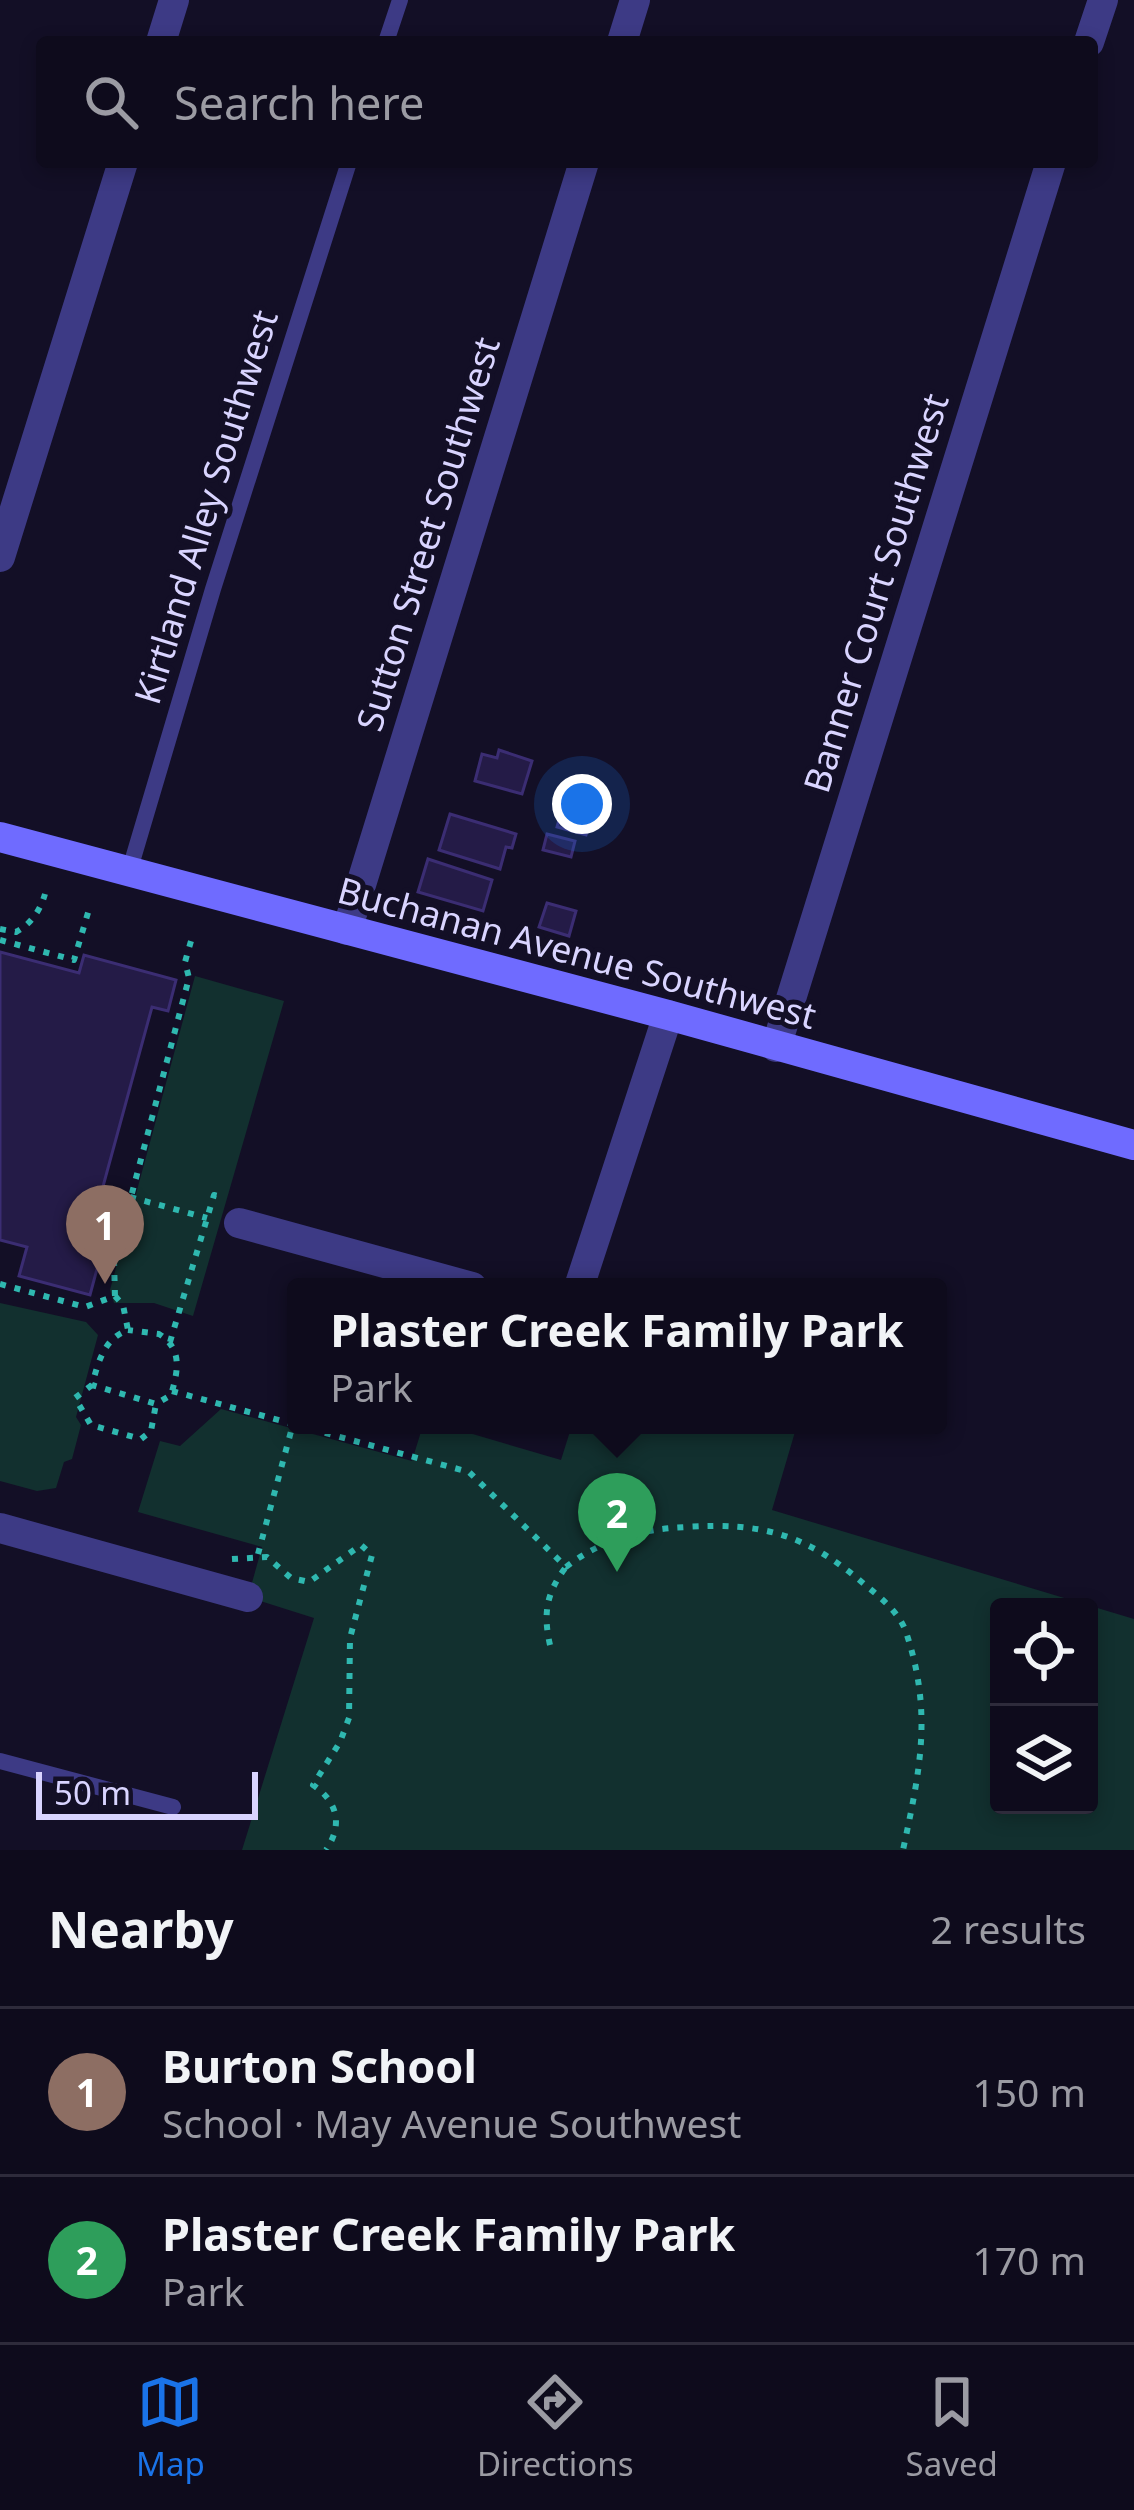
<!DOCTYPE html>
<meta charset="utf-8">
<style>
body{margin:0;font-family:"Noto Sans",sans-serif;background:#171425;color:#f1f3f6}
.controls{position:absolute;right:36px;bottom:36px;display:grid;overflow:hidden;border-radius:12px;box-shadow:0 6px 18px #0003}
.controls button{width:108px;height:108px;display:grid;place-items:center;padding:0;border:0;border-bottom:3px solid #2e2b3b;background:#0e0b1c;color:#f1f3f6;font:60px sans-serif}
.scale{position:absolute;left:36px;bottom:30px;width:222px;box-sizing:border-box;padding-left:12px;border:6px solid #d9d4ff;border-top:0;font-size:33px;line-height:42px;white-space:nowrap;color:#d9d4ff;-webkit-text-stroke:9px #130f26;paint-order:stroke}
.you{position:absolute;left:582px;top:804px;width:42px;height:42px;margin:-30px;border:9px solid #fff;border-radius:50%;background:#1a73e8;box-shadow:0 0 0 18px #1a73e833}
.badge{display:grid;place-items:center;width:78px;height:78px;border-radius:50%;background:#1a73e8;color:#fff;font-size:39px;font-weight:700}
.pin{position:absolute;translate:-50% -99px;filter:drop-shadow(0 3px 6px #0008)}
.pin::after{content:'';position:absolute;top:63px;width:42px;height:36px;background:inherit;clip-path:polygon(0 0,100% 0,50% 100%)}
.popup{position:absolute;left:287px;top:1278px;width:660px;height:156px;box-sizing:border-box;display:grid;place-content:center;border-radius:12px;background:#0e0b1c;filter:drop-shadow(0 3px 9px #0005);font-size:39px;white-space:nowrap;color:#9b9ba3}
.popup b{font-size:45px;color:#f1f3f6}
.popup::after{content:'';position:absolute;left:50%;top:100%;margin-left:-24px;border:24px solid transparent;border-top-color:#0e0b1c}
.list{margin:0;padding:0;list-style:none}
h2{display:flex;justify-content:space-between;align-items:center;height:156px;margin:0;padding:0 48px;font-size:51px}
h2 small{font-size:39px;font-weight:400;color:#9b9ba3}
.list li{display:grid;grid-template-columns:78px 1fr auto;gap:36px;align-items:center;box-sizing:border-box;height:168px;padding:0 48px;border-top:3px solid #2e2b3b}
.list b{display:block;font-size:45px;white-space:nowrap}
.list p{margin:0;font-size:39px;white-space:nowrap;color:#9b9ba3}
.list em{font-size:39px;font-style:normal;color:#9b9ba3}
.icon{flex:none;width:66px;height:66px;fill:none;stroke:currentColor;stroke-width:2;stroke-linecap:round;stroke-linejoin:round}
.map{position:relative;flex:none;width:1134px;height:1850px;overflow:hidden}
.search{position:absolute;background:#0e0b1c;box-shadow:0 6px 18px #0003;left:36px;right:36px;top:36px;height:132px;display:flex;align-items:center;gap:30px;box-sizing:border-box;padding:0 42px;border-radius:12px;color:#9b9ba3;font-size:45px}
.sheet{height:492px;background:#0e0b1c}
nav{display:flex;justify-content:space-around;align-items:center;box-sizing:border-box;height:168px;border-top:3px solid #2e2b3b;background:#0e0b1c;font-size:33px;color:#9b9ba3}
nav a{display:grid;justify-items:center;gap:6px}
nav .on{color:#1a73e8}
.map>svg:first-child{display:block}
.green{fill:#12302f;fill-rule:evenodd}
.building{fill:#241b47;stroke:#3b2d73;stroke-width:3}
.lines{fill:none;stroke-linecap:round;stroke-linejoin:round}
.path{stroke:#2fb8b0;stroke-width:6;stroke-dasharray:6 9;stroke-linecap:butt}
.lane{stroke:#3d3a85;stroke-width:16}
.street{stroke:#3d3a85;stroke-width:30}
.secondary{stroke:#6f6bff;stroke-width:30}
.labels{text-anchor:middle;stroke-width:10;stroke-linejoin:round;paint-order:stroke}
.street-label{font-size:36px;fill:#d9d4ff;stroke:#130f26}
</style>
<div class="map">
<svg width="1134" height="1850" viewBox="0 0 1134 1850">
<rect width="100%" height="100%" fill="#130f26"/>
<g class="green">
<path d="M195 976 284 1001 193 1316 154 1303H114L110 1290Z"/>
<path d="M0 1303 86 1322 98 1335 76 1417 81 1425 72 1459 64 1462 56 1488 37 1491 0 1481Z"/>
<path d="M221 1409 412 1461 423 1425H442L561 1460 572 1425H797L772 1510 1134 1619V1850H242L314 1618 248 1597 262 1547 138 1512 160 1441 180 1446ZM999 1607H1089V1805H999Z"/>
</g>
<g class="building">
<path d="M499 750 532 761 522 794 475 781 482 754 497 758Z"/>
<path d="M565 798 594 806 586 835 557 827Z"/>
<path d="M450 814 516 834 512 848 506 847 500 869 439 850Z"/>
<path d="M547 834 575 841 571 857 543 850Z"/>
<path d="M428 859 492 880 483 911 418 892Z"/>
<path d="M547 903 576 911 569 936 539 927Z"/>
<path d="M0 952 79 973 84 955 176 980 168 1011 152 1007 99 1201 114 1206 90 1295 19 1276 27 1247 0 1240Z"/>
</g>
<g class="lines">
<g class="path">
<path d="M0 929 16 932C31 924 40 911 45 894"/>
<path d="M0 940 74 960 90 906"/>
<path d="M130 1197 207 1218"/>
<path d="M0 1284 85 1307 115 1296 114 1261 189 978 185 962 193 934"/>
<path d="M115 1296 123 1305 128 1330C104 1338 98 1363 92 1385L156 1404 171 1395C178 1371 183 1349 159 1334L128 1330"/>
<path d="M170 1342 214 1195 225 1198"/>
<path d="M92 1385 75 1398 91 1425 141 1439 151 1431 156 1404"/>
<path d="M172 1391 293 1424"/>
<path d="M296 1425 469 1472 566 1567C602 1539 642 1529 686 1527 762 1522 806 1534 864 1584 880 1597 899 1612 906 1632 933 1713 920 1770 903 1850"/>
<path d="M258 1554 293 1424"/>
<path d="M232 1559 267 1557 291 1578 309 1582 361 1545 372 1555 350 1638 349 1718 340 1742 313 1785C338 1802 343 1825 326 1850"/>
<path d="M550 1645C543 1614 546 1593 566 1567"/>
</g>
<g class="lane">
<path d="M386 42 400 0"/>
<path d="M129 872 213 589 349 162"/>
<path d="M0 1761 173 1807"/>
</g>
<g class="street">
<path d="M161 42 174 0"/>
<path d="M622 42 635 0"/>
<path d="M1089 42 1103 0"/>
<path d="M0 557 123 162"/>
<path d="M347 930 584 162"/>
<path d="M776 1047 1051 162"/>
<path d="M239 1223 472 1287"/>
<path d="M579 1287 668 1015"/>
<path d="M0 1528 248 1597"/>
</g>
<path class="secondary" d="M0 837 668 1015 1134 1145"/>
</g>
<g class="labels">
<g class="street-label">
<text transform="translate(206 507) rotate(-73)" y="13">Kirtland Alley Southwest</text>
<text transform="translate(428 534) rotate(-73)" y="13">Sutton Street Southwest</text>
<text transform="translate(876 593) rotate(-73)" y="13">Banner Court Southwest</text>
<text transform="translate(577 953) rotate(15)" y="13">Buchanan Avenue Southwest</text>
</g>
</g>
</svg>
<div class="controls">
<button><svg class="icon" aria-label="locate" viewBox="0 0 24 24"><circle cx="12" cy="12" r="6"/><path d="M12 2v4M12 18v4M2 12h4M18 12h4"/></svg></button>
<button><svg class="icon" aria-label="layers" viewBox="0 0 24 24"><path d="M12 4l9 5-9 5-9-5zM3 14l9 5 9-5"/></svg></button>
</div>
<div class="scale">50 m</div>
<div class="you"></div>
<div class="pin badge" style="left:105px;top:1284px;background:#8d6e63">1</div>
<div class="pin badge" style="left:617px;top:1572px;background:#2e9e5b">2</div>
<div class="popup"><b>Plaster Creek Family Park</b>Park</div>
<div class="search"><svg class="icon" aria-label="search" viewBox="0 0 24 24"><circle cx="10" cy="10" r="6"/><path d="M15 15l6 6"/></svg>Search here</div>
</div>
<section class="sheet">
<h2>Nearby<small>2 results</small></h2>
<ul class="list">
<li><span class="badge" style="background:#8d6e63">1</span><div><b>Burton School</b><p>School · May Avenue Southwest</p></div><em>150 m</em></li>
<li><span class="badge" style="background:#2e9e5b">2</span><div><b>Plaster Creek Family Park</b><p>Park</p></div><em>170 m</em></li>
</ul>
</section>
<nav>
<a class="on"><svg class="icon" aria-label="map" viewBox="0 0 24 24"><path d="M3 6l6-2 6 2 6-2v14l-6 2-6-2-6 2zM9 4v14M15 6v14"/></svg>Map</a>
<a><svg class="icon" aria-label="directions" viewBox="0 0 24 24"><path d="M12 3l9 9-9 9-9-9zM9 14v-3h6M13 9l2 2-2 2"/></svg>Directions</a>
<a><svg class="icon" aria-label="saved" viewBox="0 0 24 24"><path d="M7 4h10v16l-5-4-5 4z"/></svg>Saved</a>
</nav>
